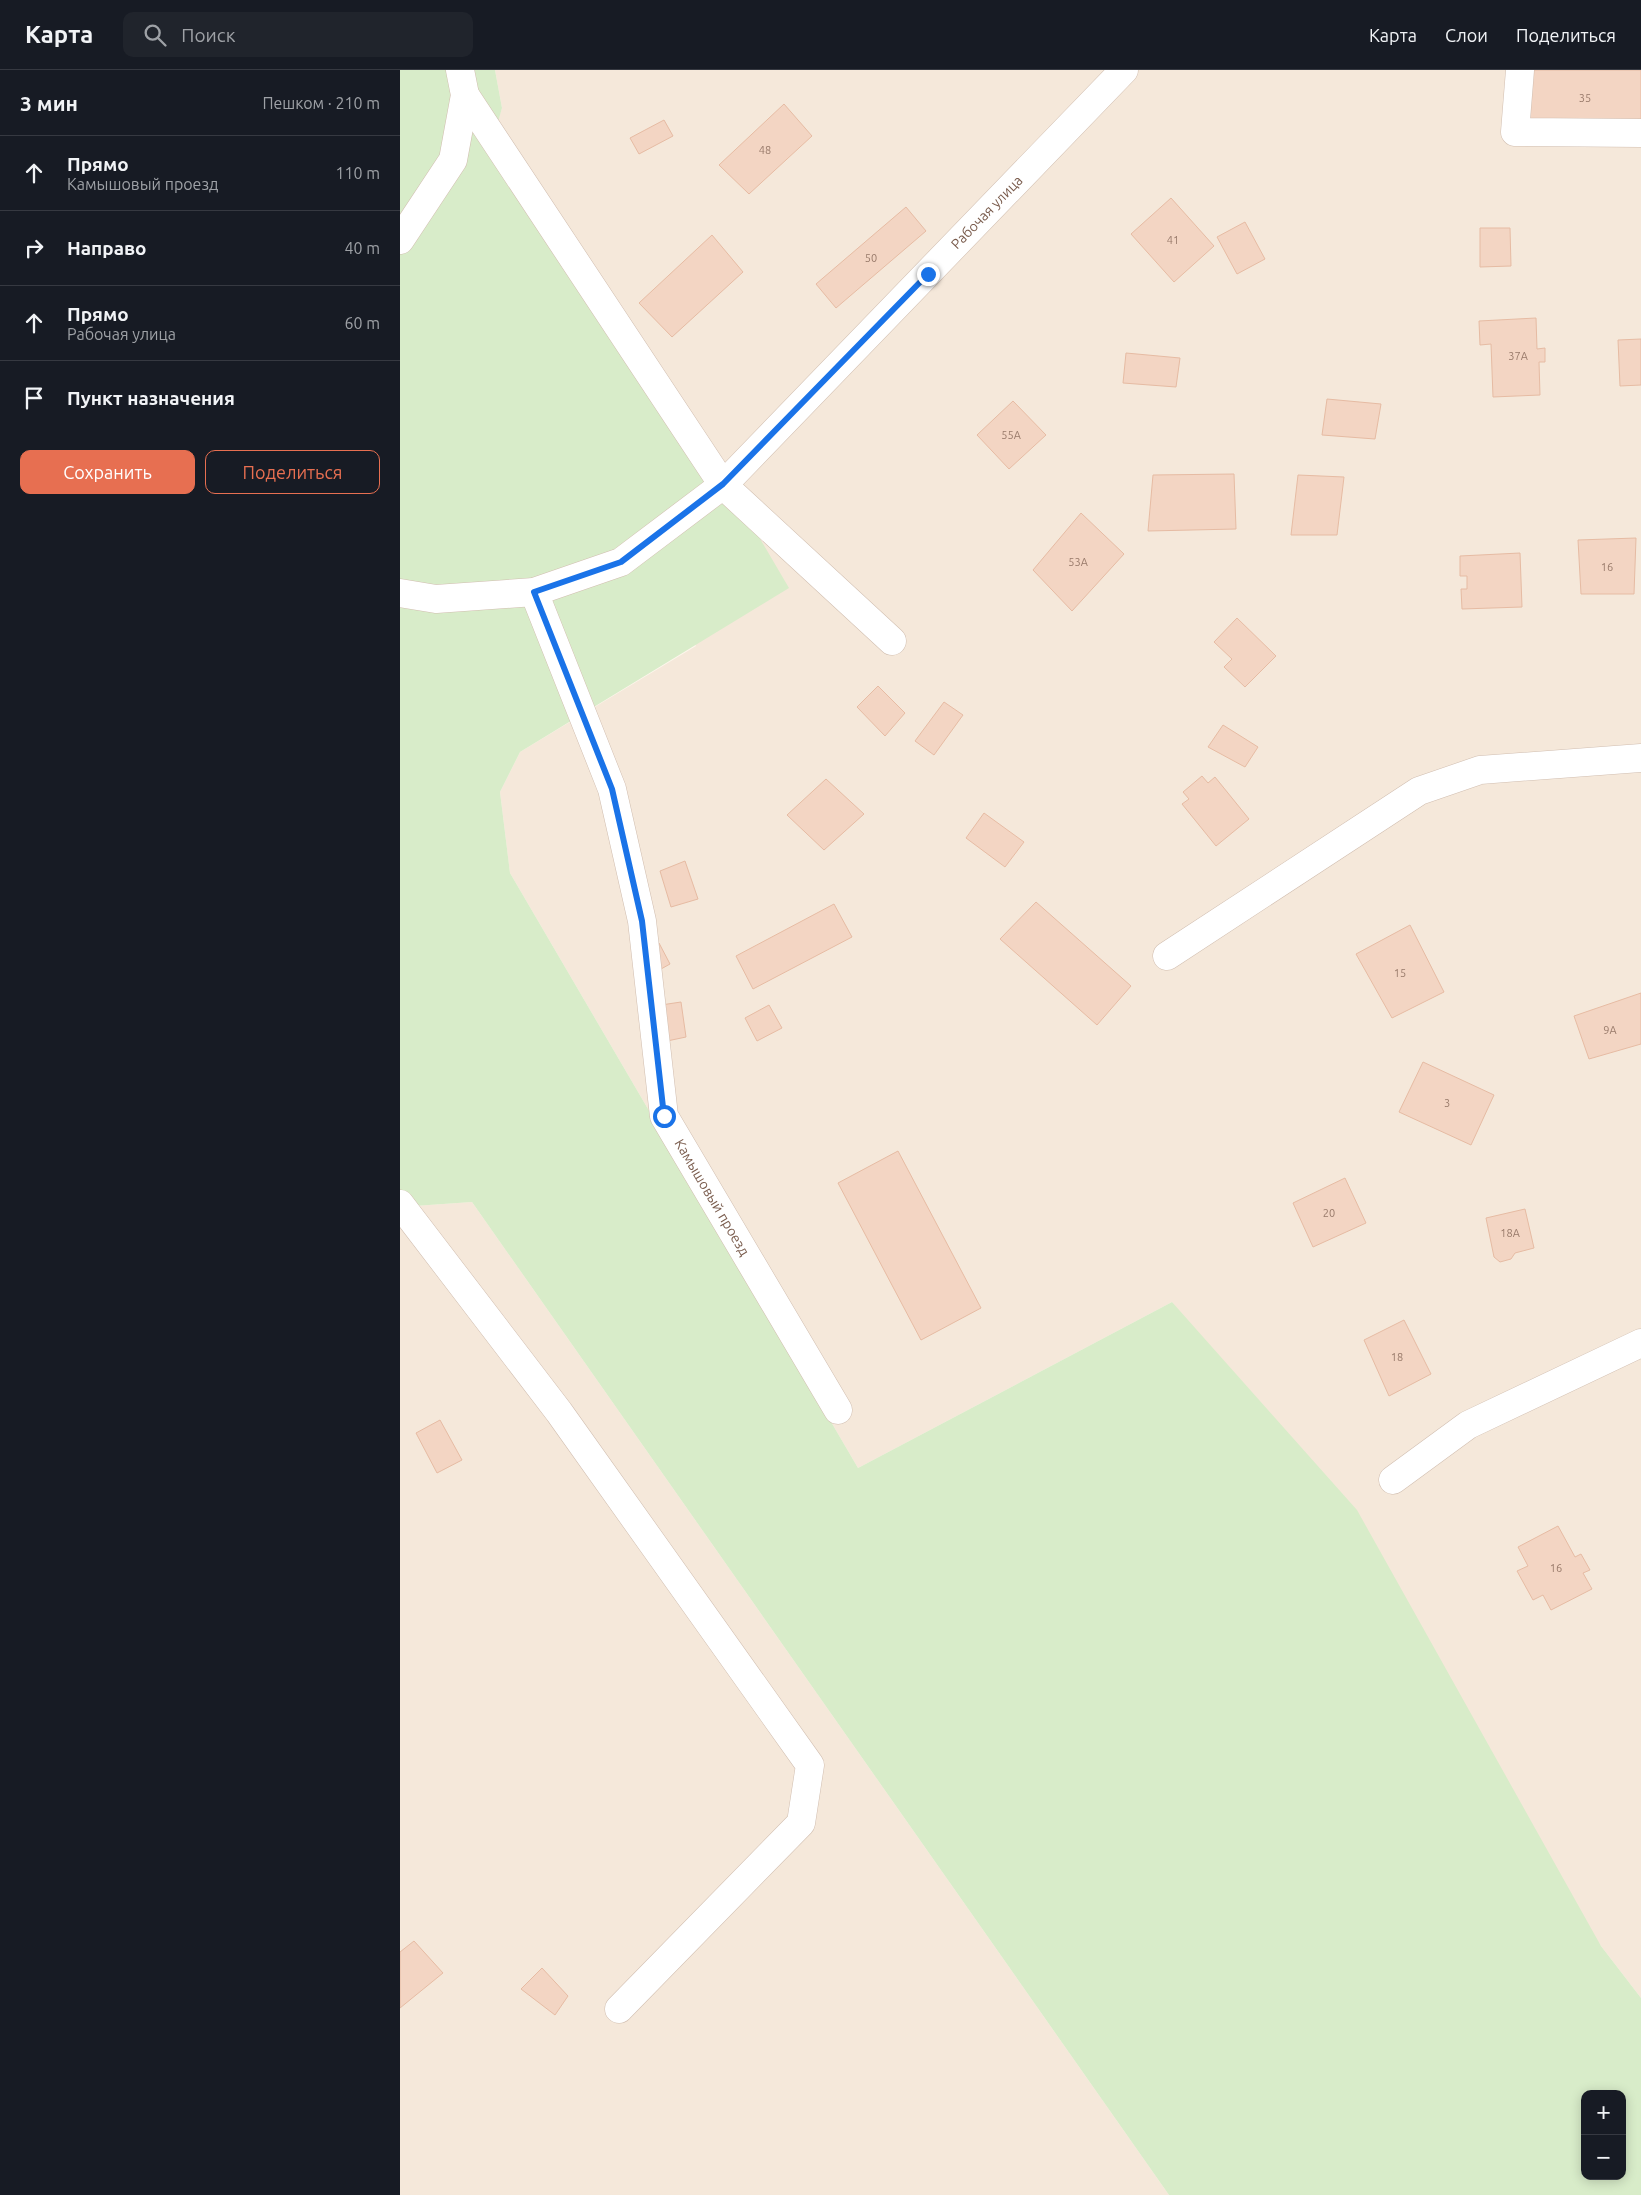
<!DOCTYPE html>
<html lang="ru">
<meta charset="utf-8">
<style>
body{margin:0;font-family:Ubuntu,sans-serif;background:#20242c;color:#f1f3f6}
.controls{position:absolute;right:15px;bottom:15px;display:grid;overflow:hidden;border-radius:10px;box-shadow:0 2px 12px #0003}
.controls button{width:45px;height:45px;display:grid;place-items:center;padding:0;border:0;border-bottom:1px solid #363941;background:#171b24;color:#f1f3f6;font:25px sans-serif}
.stop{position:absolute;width:15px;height:15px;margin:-11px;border:4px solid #1a73e8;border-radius:50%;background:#fff}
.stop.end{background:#1a73e8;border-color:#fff;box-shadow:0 1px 5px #0008}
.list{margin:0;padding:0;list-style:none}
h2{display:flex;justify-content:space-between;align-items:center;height:65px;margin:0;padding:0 20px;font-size:21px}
h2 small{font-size:16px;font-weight:400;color:#9ea1a6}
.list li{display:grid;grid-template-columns:32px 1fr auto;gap:15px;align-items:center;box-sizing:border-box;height:75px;padding:0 20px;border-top:1px solid #363941}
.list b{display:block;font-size:19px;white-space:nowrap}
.list p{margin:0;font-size:16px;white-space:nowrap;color:#9ea1a6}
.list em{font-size:16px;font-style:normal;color:#9ea1a6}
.actions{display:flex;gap:10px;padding:15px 20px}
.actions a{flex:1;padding:11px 0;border:1px solid #e76f51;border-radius:10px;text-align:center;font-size:18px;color:#e76f51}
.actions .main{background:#e76f51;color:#fff}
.icon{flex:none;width:28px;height:28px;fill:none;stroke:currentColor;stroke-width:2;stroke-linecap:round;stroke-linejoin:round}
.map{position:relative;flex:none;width:1241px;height:2125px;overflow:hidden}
header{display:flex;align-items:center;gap:30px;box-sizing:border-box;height:70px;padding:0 25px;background:#171b24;border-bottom:1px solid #363941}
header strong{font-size:24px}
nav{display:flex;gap:28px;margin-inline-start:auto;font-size:18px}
.search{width:350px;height:45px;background:#20242c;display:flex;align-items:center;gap:12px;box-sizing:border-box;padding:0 18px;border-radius:10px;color:#9ea1a6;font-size:19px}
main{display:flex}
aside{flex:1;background:#171b24}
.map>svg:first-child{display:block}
.residential{fill:#f5e8da}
.green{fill:#d8ecc9;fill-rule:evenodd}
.building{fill:#f3d5c3;stroke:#e6bba3}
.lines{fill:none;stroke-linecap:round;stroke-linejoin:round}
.minor-casing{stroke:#d1beb0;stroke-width:29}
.minor{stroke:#fff;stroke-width:28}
.route{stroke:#1a73e8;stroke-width:6}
.labels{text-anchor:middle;stroke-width:4;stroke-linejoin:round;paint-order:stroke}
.number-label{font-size:11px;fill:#987a6a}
.street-label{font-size:14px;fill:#7a5c4d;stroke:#fffaf3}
</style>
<header>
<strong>Карта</strong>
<div class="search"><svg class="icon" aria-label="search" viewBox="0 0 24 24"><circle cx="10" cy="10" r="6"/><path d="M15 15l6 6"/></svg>Поиск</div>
<nav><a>Карта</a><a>Слои</a><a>Поделиться</a></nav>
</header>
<main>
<aside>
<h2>3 мин<small>Пешком · 210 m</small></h2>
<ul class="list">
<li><svg class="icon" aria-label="ahead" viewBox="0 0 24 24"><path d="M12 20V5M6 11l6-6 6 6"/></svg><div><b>Прямо</b><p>Камышовый проезд</p></div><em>110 m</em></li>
<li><svg class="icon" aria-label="right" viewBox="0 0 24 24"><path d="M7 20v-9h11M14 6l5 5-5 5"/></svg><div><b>Направо</b></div><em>40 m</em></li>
<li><svg class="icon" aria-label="ahead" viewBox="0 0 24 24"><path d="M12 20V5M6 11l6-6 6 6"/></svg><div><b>Прямо</b><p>Рабочая улица</p></div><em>60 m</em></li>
<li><svg class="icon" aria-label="arrive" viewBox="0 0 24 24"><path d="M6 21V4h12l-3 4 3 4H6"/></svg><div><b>Пункт назначения</b></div></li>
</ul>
<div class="actions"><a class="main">Сохранить</a><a>Поделиться</a></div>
</aside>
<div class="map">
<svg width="1241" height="2125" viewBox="0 0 1241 2125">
<rect width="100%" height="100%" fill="#fdf6ec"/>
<g class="residential">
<path d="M95 0H1241V1928L1201 1876 772 1232 458 1398 110 803 100 722 120 682 296 576 91 72 102 38Z"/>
<path d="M72 1132 769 2125H0V1137Z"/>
</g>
<path class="green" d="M0 0H95L102 38 92 73 318 397 389 518 120 682 100 722 110 803 458 1398 772 1232 957 1440 1201 1876 1241 1928V2125H769L72 1132 0 1137ZM1185 2024H1222V2106H1185Z"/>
<g class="building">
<path d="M1132 0H1241V55L1125 58Z"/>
<path d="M384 34 412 66 349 124 319 95Z"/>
<path d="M264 50 273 66 239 84 230 68Z"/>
<path d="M771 128 814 176 774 212 731 164Z"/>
<path d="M506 137 526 161 436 238 416 214Z"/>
<path d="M845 152 865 189 837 204 817 167Z"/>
<path d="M1080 158H1110L1111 196 1080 197Z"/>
<path d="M312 165 343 202 272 267 239 233Z"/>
<path d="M1136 248 1137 279 1145 278V292H1139L1140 325 1093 327 1091 274 1080 275 1079 251Z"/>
<path d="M1241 269V315L1220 316 1218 270Z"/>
<path d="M726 283 780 288 776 317 723 313Z"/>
<path d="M927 329 981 334 975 369 922 365Z"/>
<path d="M613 331 646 365 609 399 577 365Z"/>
<path d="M834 404 836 459 748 461 753 405Z"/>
<path d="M898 405 944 407 937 465H891Z"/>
<path d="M681 443 724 484 672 541 633 500Z"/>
<path d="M1236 468 1234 524H1181L1178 470Z"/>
<path d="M1120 483 1122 537 1062 539 1061 519H1067V506H1060V486Z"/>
<path d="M837 548 876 586 845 617 824 597 832 589 814 572Z"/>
<path d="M478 616 505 643 485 666 457 637Z"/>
<path d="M544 632 563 645 534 685 515 671Z"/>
<path d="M823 655 858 677 845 697 808 677Z"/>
<path d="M802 706 808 713 815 707 849 749 816 776 782 734 789 729 783 722Z"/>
<path d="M426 709 464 744 424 780 387 745Z"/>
<path d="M584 743 624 772 605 797 566 768Z"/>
<path d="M285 791 298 829 271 837 260 801Z"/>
<path d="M636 832 731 916 697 955 600 869Z"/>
<path d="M434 834 452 867 353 919 336 886Z"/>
<path d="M1010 855 1044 922 992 948 956 884Z"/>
<path d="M259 873 270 894 261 899 250 878Z"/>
<path d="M1241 923V974L1189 989 1174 946Z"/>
<path d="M281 932 286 967 267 971 261 935Z"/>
<path d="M369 935 382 958 357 971 345 948Z"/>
<path d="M1023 992 1094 1025 1071 1075 999 1042Z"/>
<path d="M498 1081 581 1238 521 1270 438 1113Z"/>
<path d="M945 1108 966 1153 913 1177 893 1133Z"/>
<path d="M1125 1139 1134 1178 1115 1183 1111 1189 1100 1192 1094 1187 1086 1148Z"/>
<path d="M1004 1250 1031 1304 989 1326 964 1270Z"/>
<path d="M40 1350 62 1390 37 1403 16 1363Z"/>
<path d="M1158 1456 1175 1487 1181 1484 1190 1500 1183 1503 1192 1519 1151 1540 1143 1525 1133 1530 1117 1501 1128 1496 1118 1477Z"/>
<path d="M14 1871 43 1903 0 1938V1882Z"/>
<path d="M142 1898 168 1926 155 1945 121 1919Z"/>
</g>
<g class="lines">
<defs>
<g id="minor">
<path d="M1120 0 1115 62 1241 63"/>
<path d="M65 25 323 415 492 571"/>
<path d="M0 170 53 90 65 25 60 0"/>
<path id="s1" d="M134 522 212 719 242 851 264 1046 438 1340"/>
<path id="s2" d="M0 523 36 529 134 522 221 492 323 415 724 0"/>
<path d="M767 886 1019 721 1080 700 1241 688"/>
<path d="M0 1134 159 1342 410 1695 401 1753 219 1939"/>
<path d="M993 1410 1068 1355 1241 1273"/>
</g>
</defs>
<use href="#minor" class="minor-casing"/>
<use href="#minor" class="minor"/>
</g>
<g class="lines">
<path class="route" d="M264 1046 242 851 212 719 134 522 221 492 323 414 528 204"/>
</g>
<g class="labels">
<g class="number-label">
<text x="1185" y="32">35</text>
<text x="365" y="84">48</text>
<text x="773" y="174">41</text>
<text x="471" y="192">50</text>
<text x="1118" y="290">37А</text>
<text x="611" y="369">55А</text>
<text x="678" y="496">53А</text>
<text x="1207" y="501">16</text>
<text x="1000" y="907">15</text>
<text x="1210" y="964">9А</text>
<text x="1047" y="1037">3</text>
<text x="929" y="1147">20</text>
<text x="1110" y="1167">18А</text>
<text x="997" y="1291">18</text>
<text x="1156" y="1502">16</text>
</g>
<g class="street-label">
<text dy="5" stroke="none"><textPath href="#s2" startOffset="734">Рабочая улица</textPath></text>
<text dy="5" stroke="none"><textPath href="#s1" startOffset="638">Камышовый проезд</textPath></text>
</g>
</g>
</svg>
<div class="controls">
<button>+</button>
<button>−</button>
</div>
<div class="stop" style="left:264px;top:1046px"></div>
<div class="stop end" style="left:528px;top:204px"></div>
</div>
</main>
